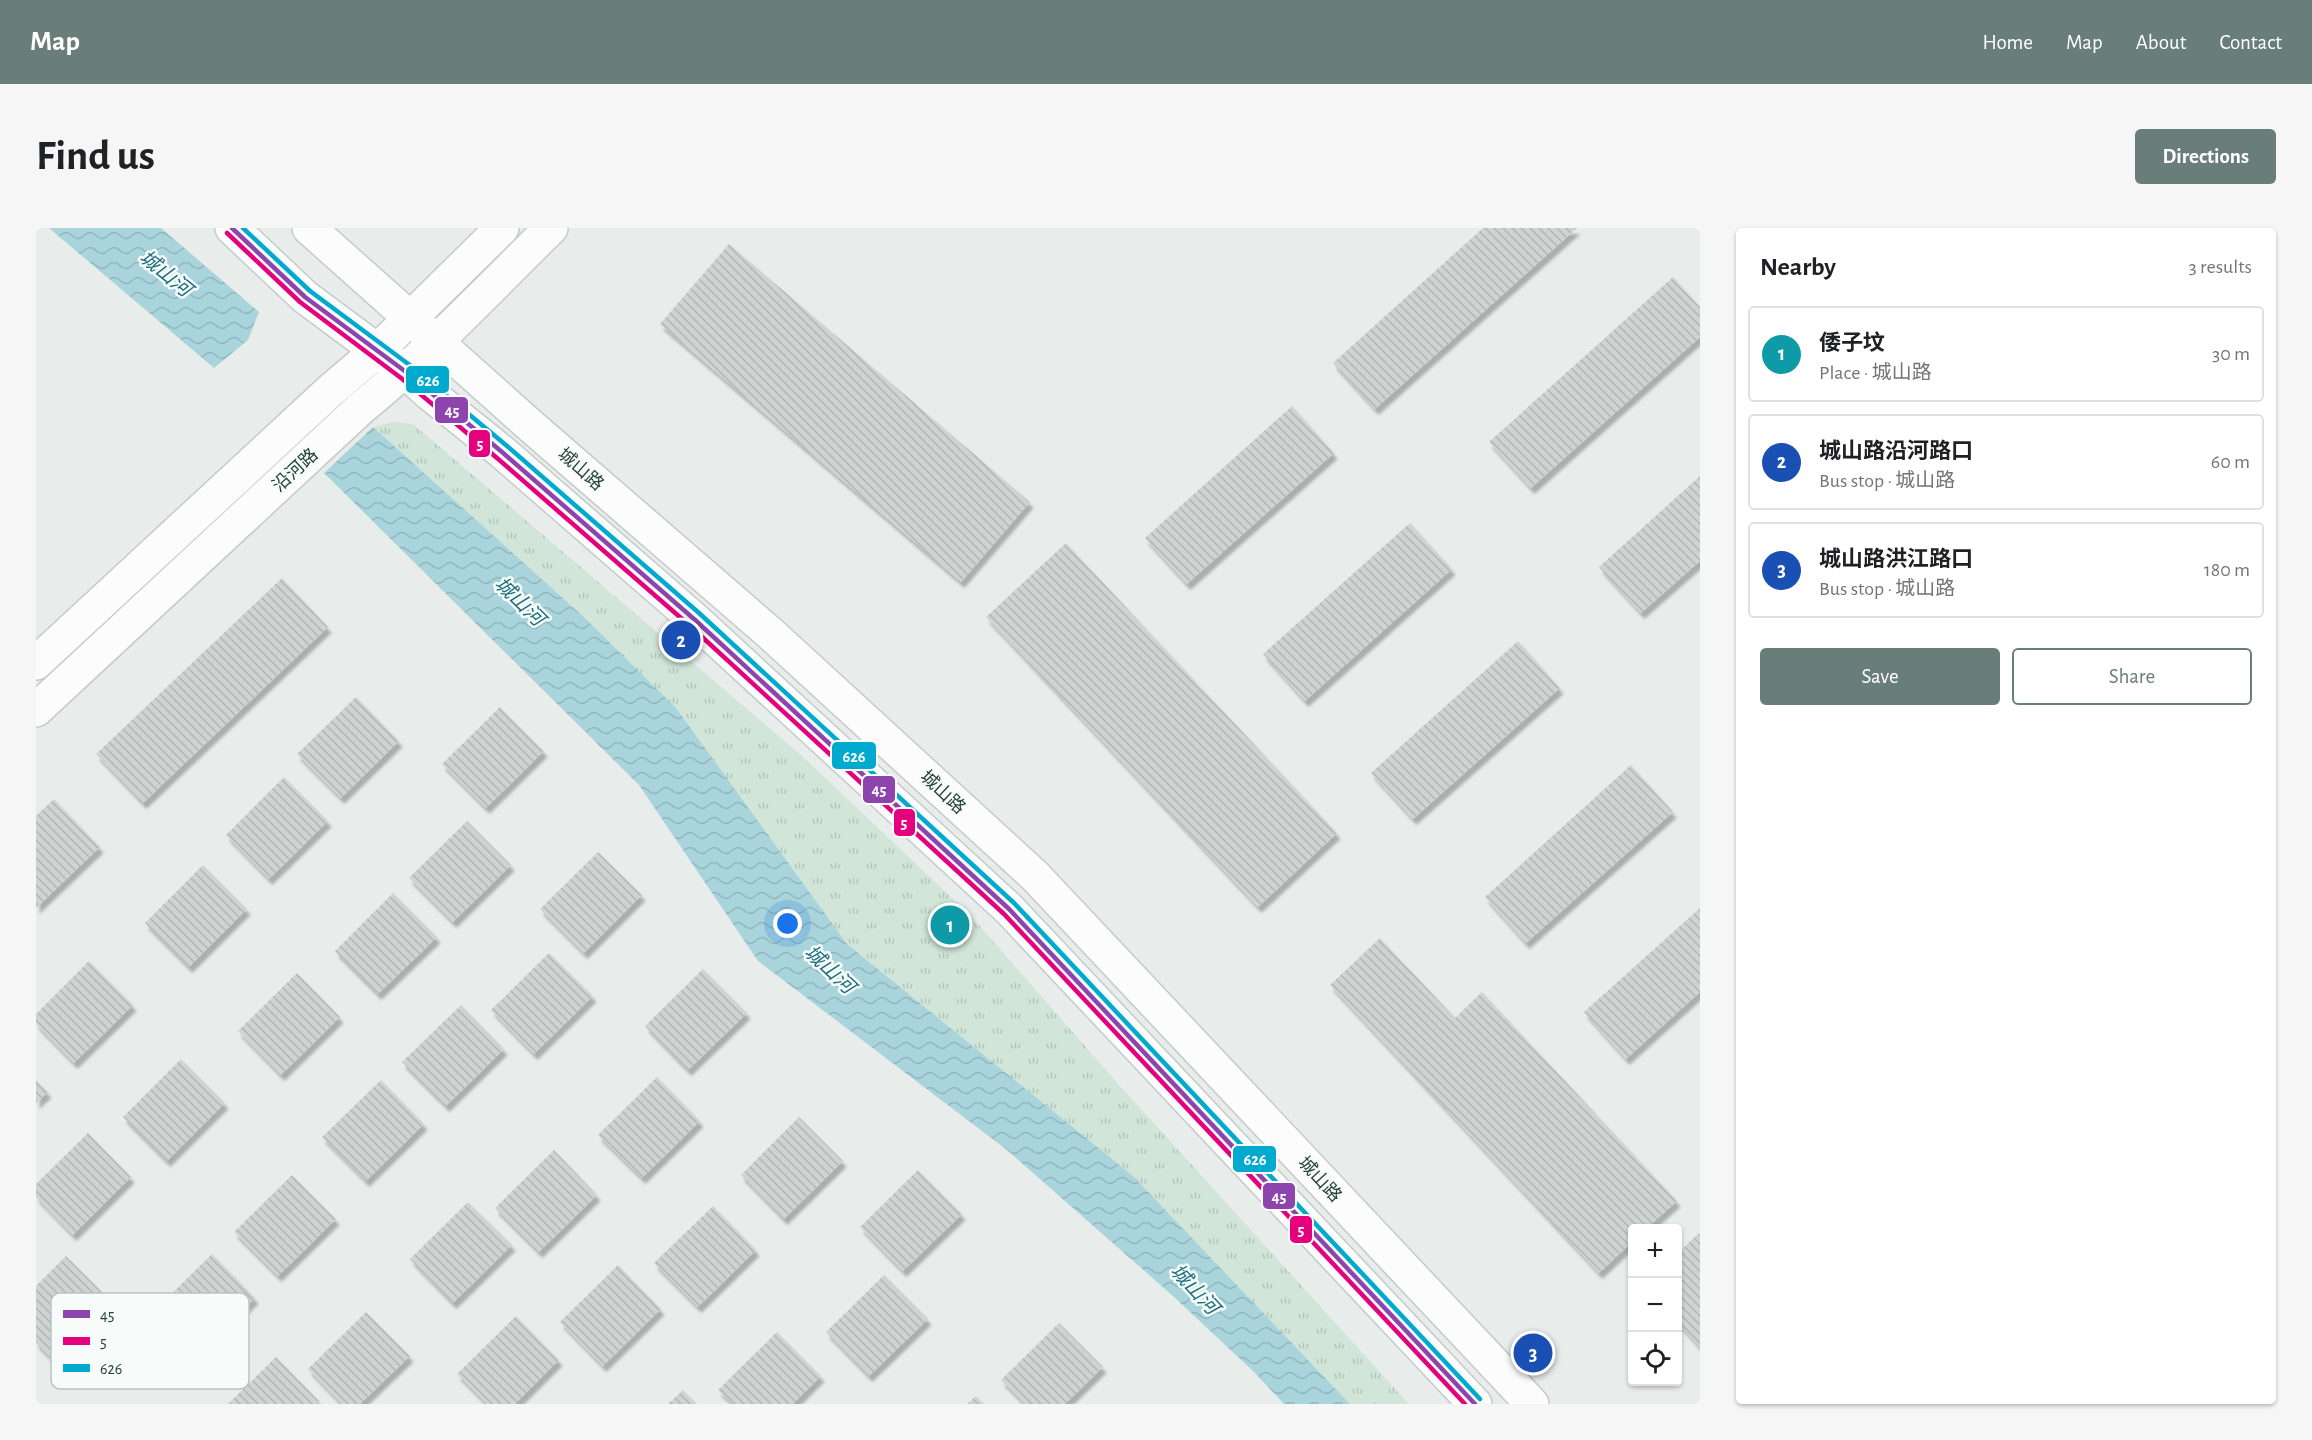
<!DOCTYPE html>
<meta charset="utf-8">
<style>
body{margin:0;font-family:"Alegreya Sans","Noto Sans SC",sans-serif;background:#f6f6f6;color:#202124}
.controls{position:absolute;right:18px;bottom:18px;display:grid;overflow:hidden;border-radius:6px;box-shadow:0 2px 4px #0004}
.controls button{width:54px;height:54px;display:grid;place-items:center;padding:0;border:0;border-bottom:2px solid #e0e0e0;background:#fff;color:#202124;font:30px sans-serif}
.you{position:absolute;left:752px;top:696px;width:21px;height:21px;margin:-15px;border:4px solid #fff;border-radius:50%;background:#1a73e8;box-shadow:0 0 0 9px #1a73e833}
.badge{display:grid;place-items:center;width:39px;height:39px;border-radius:50%;background:#697e78;color:#fff;font-size:20px;font-weight:700}
.pin{position:absolute;translate:-50% -50%;border:3px solid #fff;box-shadow:0 2px 6px #0006}
.list{margin:0;padding:0;list-style:none}
h2{display:flex;justify-content:space-between;align-items:center;height:78px;margin:0;padding:0 24px;font-size:26px}
h2 small{font-size:20px;font-weight:400;color:#757577}
.list li{display:grid;grid-template-columns:39px 1fr auto;gap:18px;align-items:center;box-sizing:border-box;height:96px;margin:0 12px 12px;padding:0 12px;border:2px solid #e0e0e0;border-radius:6px}
.list b{display:block;font-size:22px;white-space:nowrap}
.list p{margin:0;font-size:20px;white-space:nowrap;color:#757577}
.list em{font-size:20px;font-style:normal;color:#757577}
.actions{display:flex;gap:12px;padding:18px 24px}
.actions a{flex:1;padding:14px 0;border:2px solid #697e78;border-radius:6px;text-align:center;font-size:21px;color:#697e78}
.actions .main{background:#697e78;color:#fff}
.icon{flex:none;width:33px;height:33px;fill:none;stroke:currentColor;stroke-width:2;stroke-linecap:round;stroke-linejoin:round}
.map{position:relative;flex:none;width:1664px;height:1176px;overflow:hidden;border-radius:6px}
header{display:flex;align-items:center;gap:36px;box-sizing:border-box;height:84px;padding:0 30px;background:#697e78;color:#fff}
header strong{font-size:28px}
nav{display:flex;gap:33px;margin-inline-start:auto;font-size:21px}
.intro{display:flex;align-items:center;justify-content:space-between;box-sizing:border-box;height:144px;padding:0 36px}
h1{margin:0;font-size:42px}
.button{padding:15px 27px;border-radius:6px;background:#697e78;color:#fff;font-size:21px;font-weight:700}
main{display:flex;gap:36px;padding:0 36px}
aside{flex:1;background:#fff;border-radius:6px;box-shadow:0 2px 4px #0004}
.map>svg:first-child{display:block}
.grass{fill:url(#grass-tufts)}
.water{fill:url(#water-waves)}
.building{fill:url(#building-back-hatch);filter:url(#shadow)}
.lines{fill:none;stroke-linecap:round;stroke-linejoin:round}
.tertiary-casing{stroke:#c5cac8;stroke-width:36}
.secondary-casing{stroke:#c3cbc8;stroke-width:36}
.tertiary{stroke:#fcfcfc;stroke-width:33}
.secondary{stroke:#fcfcfc;stroke-width:33}
.bus-1-casing{stroke:#f7fbf9;stroke-width:9}
.bus-2-casing{stroke:#f7fbf9;stroke-width:9}
.bus-3-casing{stroke:#f7fbf9;stroke-width:9}
.bus-1{stroke:#8e44ad;stroke-width:4.5}
.bus-2{stroke:#e5007d;stroke-width:4.5}
.bus-3{stroke:#00a9ce;stroke-width:4.5}
.labels{text-anchor:middle;stroke-width:5;stroke-linejoin:round;paint-order:stroke}
.street-label{font-size:18px;fill:#24423a;stroke:#f7fbf9}
.water-label{font-size:20px;font-style:italic;fill:#1c6f80;stroke:#f7fbf9}
.key{fill:#f7fbf9;stroke:#b8c4c0;stroke-width:1.5}
.key-label{font-size:16px;fill:#24423a}
.line-badge{stroke:#f7fbf9;stroke-width:2}
.badge-label{font-size:16px;text-anchor:middle;font-weight:bold;fill:#fff}
</style>
<header>
<strong>Map</strong>
<nav><a>Home</a><a>Map</a><a>About</a><a>Contact</a></nav>
</header>
<div class="intro"><h1>Find us</h1><a class="button">Directions</a></div>
<main>
<div class="map">
<svg width="1664" height="1176" viewBox="0 0 1664 1176">
<defs>
<pattern id="grass-tufts" width="24" height="20" patternUnits="userSpaceOnUse" patternTransform="scale(1.5)"><rect width="24" height="20" fill="#d1e6d8"/><path d="M3 7l-1-3M5 7V3M7 7l1-3M15 17l-1-3M17 17v-4M19 17l1-3" fill="none" stroke="#b3c6ba"/></pattern>
<pattern id="water-waves" width="16" height="10" patternUnits="userSpaceOnUse" patternTransform="scale(1.5)"><rect width="16" height="10" fill="#a9d4db"/><path d="M0 5q4-4 8 0t8 0" fill="none" stroke="#91b7bd"/></pattern>
<pattern id="building-back-hatch" width="6" height="6" patternUnits="userSpaceOnUse" patternTransform="scale(1.5)"><rect width="6" height="6" fill="#cfd4d2"/><path d="M-1 5l2 2M0 0l6 6M5-1l2 2" fill="none" stroke="#b2b7b5"/></pattern>
<filter id="shadow"><feDropShadow dx="3.5" dy="6" stdDeviation="1.5" flood-color="#0004"/></filter>
</defs>
<rect width="100%" height="100%" fill="#e8edeb"/>
<path class="grass" d="M357 194 377 196 765 527 935 688 1084 858 1373 1176H1314L1097 948 811 716 733 610 337 199Z"/>
<g class="water">
<path d="M13 0H125L223 84 212 112 178 140Z"/>
<path d="M337 199 551 392 640 480 811 716 1097 948 1314 1176H1248L1218 1144 1137 1068 971 922 722 733 603 557 288 245Z"/>
</g>
<g class="building">
<path d="M1447 0H1541L1339 181 1297 135Z"/>
<path d="M693 16 994 274 925 354 624 96Z"/>
<path d="M1637 49 1664 79V109L1495 260 1453 214Z"/>
<path d="M1256 178 1298 225 1151 356 1109 310Z"/>
<path d="M1664 248V333L1605 385 1563 339Z"/>
<path d="M1374 295 1416 341 1269 473 1227 426Z"/>
<path d="M1030 315 1301 605 1222 679 950 389Z"/>
<path d="M246 350 292 399 107 575 60 526Z"/>
<path d="M1482 413 1524 460 1377 591 1335 545Z"/>
<path d="M320 469 363 513 305 570 261 526Z"/>
<path d="M464 479 508 523 450 580 406 536Z"/>
<path d="M1595 537 1637 584 1490 715 1449 669Z"/>
<path d="M248 549 292 593 233 651 190 607Z"/>
<path d="M18 571 64 619 0 680V588Z"/>
<path d="M431 593 475 637 417 694 373 650Z"/>
<path d="M562 624 606 667 548 725 504 681Z"/>
<path d="M167 637 211 681 153 739 109 695Z"/>
<path d="M357 665 401 709 342 766 299 723Z"/>
<path d="M1664 680V764L1590 831 1548 784Z"/>
<path d="M1344 710 1419 790 1446 764 1641 973 1611 1000H1596V1014L1563 1045 1294 757Z"/>
<path d="M513 725 557 768 498 826 455 782Z"/>
<path d="M53 733 97 777 38 835 0 796V786Z"/>
<path d="M667 741 711 785 652 842 609 798Z"/>
<path d="M261 745 304 789 245 847 202 803Z"/>
<path d="M425 777 468 821 410 878 366 834Z"/>
<path d="M145 831 189 875 131 933 87 889Z"/>
<path d="M621 849 664 893 606 950 562 907Z"/>
<path d="M0 852 12 864 0 875Z"/>
<path d="M345 852 388 896 330 953 286 909Z"/>
<path d="M763 889 807 933 748 991 705 947Z"/>
<path d="M52 905 95 949 37 1007 0 969V956Z"/>
<path d="M518 922 561 967 503 1024 459 980Z"/>
<path d="M882 942 926 986 867 1043 824 999Z"/>
<path d="M256 947 300 991 242 1048 198 1004Z"/>
<path d="M432 974 476 1017 417 1075 374 1031Z"/>
<path d="M677 978 720 1022 662 1079 618 1035Z"/>
<path d="M1663 1005 1664 1007V1119L1642 1095V1025Z"/>
<path d="M176 1026 219 1070 162 1127 118 1083Z"/>
<path d="M30 1028 74 1072 15 1130 0 1115V1058Z"/>
<path d="M582 1037 625 1081 567 1138 524 1094Z"/>
<path d="M848 1047 892 1091 833 1148 790 1104Z"/>
<path d="M330 1084 374 1128 324 1176H306L272 1141Z"/>
<path d="M480 1088 523 1132 479 1176H451L421 1146Z"/>
<path d="M1023 1095 1067 1139 1029 1176H989L965 1152Z"/>
<path d="M741 1104 785 1148 757 1176H697L682 1162Z"/>
<path d="M240 1129 283 1173 280 1176H192Z"/>
<path d="M647 1162 661 1176H632Z"/>
<path d="M940 1168 948 1176H931Z"/>
</g>
<g class="lines">
<defs>
<g id="tertiary">
<path d="M0 435 295 162 342 122 466 0"/>
<path d="M0 482 325 180C393 125 453 61 515 0"/>
</g>
<g id="secondary">
<path d="M196 0 269 69 370 144 394 166 466 224 658 391 973 681 1439 1176"/>
<path d="M273 0 496 199 735 406 999 648 1496 1176"/>
</g>
</defs>
<use href="#tertiary" class="tertiary-casing"/>
<use href="#secondary" class="secondary-casing"/>
<use href="#tertiary" class="tertiary"/>
<use href="#secondary" class="secondary"/>
<defs>
<path id="bus-1" d="M196 0 269 69 370 144 466 224 658 391 973 681 1439 1176"/>
<path id="bus-2" d="M191 5 264 74 365 150 461 230 653 397 968 686 1429 1176"/>
<path id="bus-3" d="M207 0 274 63 375 138 471 218 663 385 978 675 1444 1171"/>
</defs>
<use href="#bus-1" class="bus-1-casing"/>
<use href="#bus-2" class="bus-2-casing"/>
<use href="#bus-3" class="bus-3-casing"/>
<use href="#bus-1" class="bus-1"/>
<use href="#bus-2" class="bus-2"/>
<use href="#bus-3" class="bus-3"/>
</g>
<g class="labels">
<g class="street-label">
<text transform="translate(545 241) rotate(41)" y="6">城山路</text>
<text transform="translate(259 242) rotate(-43)" y="6">沿河路</text>
<text transform="translate(907 564) rotate(43)" y="6">城山路</text>
<text transform="translate(1284 951) rotate(47)" y="6">城山路</text>
</g>
<g class="water-label">
<text transform="translate(130 45) rotate(39)" y="7">城山河</text>
<text transform="translate(484 373) rotate(44)" y="7">城山河</text>
<text transform="translate(794 741) rotate(43)" y="7">城山河</text>
<text transform="translate(1159 1061) rotate(47)" y="7">城山河</text>
</g>
</g>
<rect x="15" y="1065" width="198" height="96" rx="9" class="key"/>
<rect x="27" y="1082" width="27" height="8" fill="#8e44ad"/>
<rect x="27" y="1109" width="27" height="8" fill="#e5007d"/>
<rect x="27" y="1136" width="27" height="8" fill="#00a9ce"/>
<g class="key-label">
<text x="64" y="1092">45</text>
<text x="64" y="1119">5</text>
<text x="64" y="1146">626</text>
</g>
<g class="line-badge">
<rect x="369" y="137" width="45" height="29" rx="6" fill="#00a9ce"/>
<rect x="398" y="168" width="35" height="28" rx="6" fill="#8e44ad"/>
<rect x="432" y="201" width="23" height="29" rx="6" fill="#e5007d"/>
<rect x="795" y="513" width="46" height="29" rx="6" fill="#00a9ce"/>
<rect x="826" y="547" width="34" height="29" rx="6" fill="#8e44ad"/>
<rect x="857" y="580" width="23" height="29" rx="6" fill="#e5007d"/>
<rect x="1196" y="917" width="45" height="28" rx="6" fill="#00a9ce"/>
<rect x="1226" y="954" width="34" height="28" rx="6" fill="#8e44ad"/>
<rect x="1253" y="987" width="24" height="29" rx="6" fill="#e5007d"/>
</g>
<g class="badge-label">
<text x="392" y="158">626</text>
<text x="416" y="188">45</text>
<text x="444" y="221">5</text>
<text x="818" y="534">626</text>
<text x="843" y="567">45</text>
<text x="868" y="600">5</text>
<text x="1219" y="937">626</text>
<text x="1243" y="974">45</text>
<text x="1265" y="1007">5</text>
</g>
</svg>
<div class="controls">
<button>+</button>
<button>−</button>
<button><svg class="icon" aria-label="locate" viewBox="0 0 24 24"><circle cx="12" cy="12" r="6"/><path d="M12 2v4M12 18v4M2 12h4M18 12h4"/></svg></button>
</div>
<div class="you"></div>
<div class="pin badge" style="left:914px;top:697px;background:#0f9aa8">1</div>
<div class="pin badge" style="left:645px;top:412px;background:#1a4fb4">2</div>
<div class="pin badge" style="left:1497px;top:1125px;background:#1a4fb4">3</div>
</div>
<aside>
<h2>Nearby<small>3 results</small></h2>
<ul class="list">
<li><span class="badge" style="background:#0f9aa8">1</span><div><b>倭子坟</b><p>Place · 城山路</p></div><em>30 m</em></li>
<li><span class="badge" style="background:#1a4fb4">2</span><div><b>城山路沿河路口</b><p>Bus stop · 城山路</p></div><em>60 m</em></li>
<li><span class="badge" style="background:#1a4fb4">3</span><div><b>城山路洪江路口</b><p>Bus stop · 城山路</p></div><em>180 m</em></li>
</ul>
<div class="actions"><a class="main">Save</a><a>Share</a></div>
</aside>
</main>
